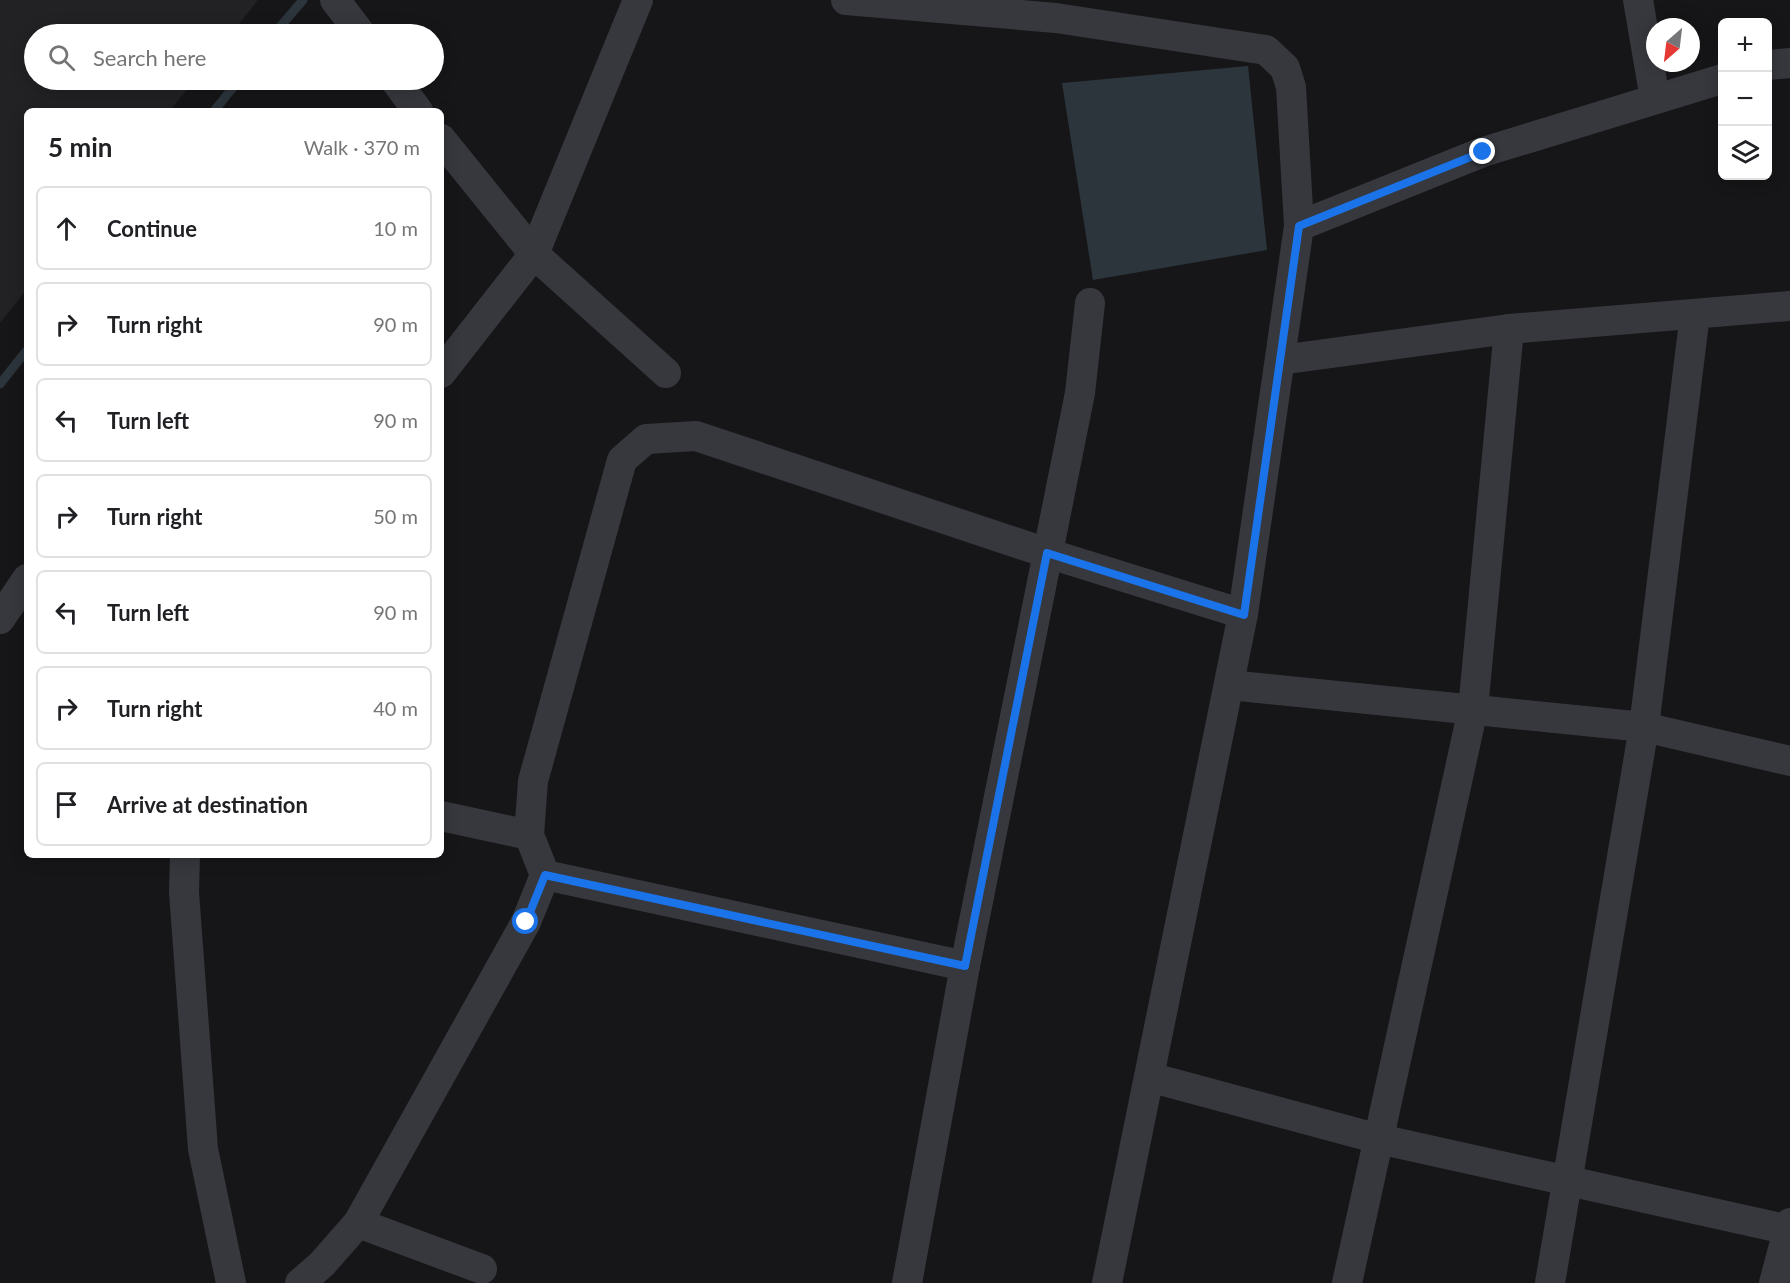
<!DOCTYPE html>
<meta charset="utf-8">
<style>
body{margin:0;font-family:Lato,sans-serif;background:#f6f6f6;color:#202124}
.controls{position:absolute;right:18px;top:18px;display:grid;overflow:hidden;border-radius:9px;box-shadow:0 3px 15px #0003}
.controls button{width:54px;height:54px;display:grid;place-items:center;padding:0;border:0;border-bottom:2px solid #e0e0e0;background:#fff;color:#202124;font:30px sans-serif}
.compass{position:absolute;left:1646px;top:18px;width:54px;height:54px;border-radius:50%;background:#fff;box-shadow:0 3px 15px #0003;rotate:208deg}
.stop{position:absolute;width:18px;height:18px;margin:-14px;border:4px solid #1a73e8;border-radius:50%;background:#fff}
.stop.end{background:#1a73e8;border-color:#fff;box-shadow:0 2px 6px #0008}
.list{margin:0;padding:0;list-style:none}
h2{display:flex;justify-content:space-between;align-items:center;height:78px;margin:0;padding:0 24px;font-size:26px}
h2 small{font-size:20px;font-weight:400;color:#757577}
.list li{display:grid;grid-template-columns:39px 1fr auto;gap:18px;align-items:center;box-sizing:border-box;height:84px;margin:0 12px 12px;padding:0 12px;border:2px solid #e0e0e0;border-radius:9px}
.list b{display:block;font-size:22px;white-space:nowrap}
.list em{font-size:20px;font-style:normal;color:#757577}
.icon{flex:none;width:33px;height:33px;fill:none;stroke:currentColor;stroke-width:2;stroke-linecap:round;stroke-linejoin:round}
.map{position:relative;flex:none;width:1790px;height:1283px;overflow:hidden}
.search{position:absolute;background:#fff;box-shadow:0 3px 15px #0003;left:24px;top:24px;width:420px;height:66px;display:flex;align-items:center;gap:15px;box-sizing:border-box;padding:0 21px;border-radius:33px;color:#757577;font-size:22px}
.panel{position:absolute;background:#fff;box-shadow:0 3px 15px #0003;left:24px;top:108px;width:420px;height:750px;border-radius:9px}
.map>svg:first-child{display:block}
.built{fill:#222225}
.water{fill:#2c353c}
.lines{fill:none;stroke-linecap:round;stroke-linejoin:round}
.stream{stroke:#2c353c;stroke-width:9}
.street{stroke:#37383d;stroke-width:30}
.route{stroke:#1a73e8;stroke-width:8}
</style>
<div class="map">
<svg width="1790" height="1283" viewBox="0 0 1790 1283">
<rect width="100%" height="100%" fill="#161618"/>
<path class="built" d="M0 0H258L231 34H34V80H195L169 111H27V289L0 323Z"/>
<path class="water" d="M1248 66 1267 250 1093 280 1062 83Z"/>
<g class="lines">
<g class="stream">
<path d="M274 34 303 0"/>
<path d="M214 111 239 80"/>
<path d="M0 384 27 350"/>
</g>
<g class="street">
<path d="M335 0 361 34"/>
<path d="M846 0 1056 18 1266 50 1285 68 1291 87 1299 226 1243 614 1107 1283"/>
<path d="M1638 0 1655 99"/>
<path d="M1768 65 1790 63"/>
<path d="M395 80 418 111"/>
<path d="M441 139 534 254 666 373"/>
<path d="M1299 226 1483 152 1722 79"/>
<path d="M1280 360 1509 329 1790 306"/>
<path d="M441 373 534 254 638 0"/>
<path d="M0 619 27 579"/>
<path d="M1229 685 1644 727 1790 761"/>
<path d="M441 816 529 835"/>
<path d="M185 855 184 892 203 1149 231 1283"/>
<path d="M545 875 965 966"/>
<path d="M1149 1077 1379 1139 1790 1230"/>
<path d="M358 1223 482 1269"/>
<path d="M300 1283 322 1264 358 1223 526 922 545 875 529 835 533 781 622 460 646 439 696 436 1047 553 1243 614"/>
<path d="M907 1283 965 966 1080 393 1090 303"/>
<path d="M1347 1283 1473 709 1509 329"/>
<path d="M1550 1283 1644 727 1695 314"/>
<path d="M1774 1283 1790 1223"/>
</g>
</g>
<g class="lines">
<path class="route" d="M526 922 545 875 965 966 1047 553 1244 615 1299 226 1483 152"/>
</g>
</svg>
<div class="controls">
<button>+</button>
<button>−</button>
<button><svg class="icon" aria-label="layers" viewBox="0 0 24 24"><path d="M12 4l9 5-9 5-9-5zM3 14l9 5 9-5"/></svg></button>
</div>
<svg class="compass" viewBox="-18 -18 36 36"><path d="M0-13l5 13h-10z" fill="#e53935"/><path d="M0 13l5-13h-10z" fill="#757577"/></svg>
<div class="stop" style="left:526px;top:922px"></div>
<div class="stop end" style="left:1483px;top:152px"></div>
<div class="search"><svg class="icon" aria-label="search" viewBox="0 0 24 24"><circle cx="10" cy="10" r="6"/><path d="M15 15l6 6"/></svg>Search here</div>
<section class="panel">
<h2>5 min<small>Walk · 370 m</small></h2>
<ul class="list">
<li><svg class="icon" aria-label="ahead" viewBox="0 0 24 24"><path d="M12 20V5M6 11l6-6 6 6"/></svg><div><b>Continue</b></div><em>10 m</em></li>
<li><svg class="icon" aria-label="right" viewBox="0 0 24 24"><path d="M7 20v-9h11M14 6l5 5-5 5"/></svg><div><b>Turn right</b></div><em>90 m</em></li>
<li><svg class="icon" aria-label="left" viewBox="0 0 24 24"><path d="M17 20v-9H6M10 6l-5 5 5 5"/></svg><div><b>Turn left</b></div><em>90 m</em></li>
<li><svg class="icon" aria-label="right" viewBox="0 0 24 24"><path d="M7 20v-9h11M14 6l5 5-5 5"/></svg><div><b>Turn right</b></div><em>50 m</em></li>
<li><svg class="icon" aria-label="left" viewBox="0 0 24 24"><path d="M17 20v-9H6M10 6l-5 5 5 5"/></svg><div><b>Turn left</b></div><em>90 m</em></li>
<li><svg class="icon" aria-label="right" viewBox="0 0 24 24"><path d="M7 20v-9h11M14 6l5 5-5 5"/></svg><div><b>Turn right</b></div><em>40 m</em></li>
<li><svg class="icon" aria-label="arrive" viewBox="0 0 24 24"><path d="M6 21V4h12l-3 4 3 4H6"/></svg><div><b>Arrive at destination</b></div></li>
</ul>
</section>
</div>
